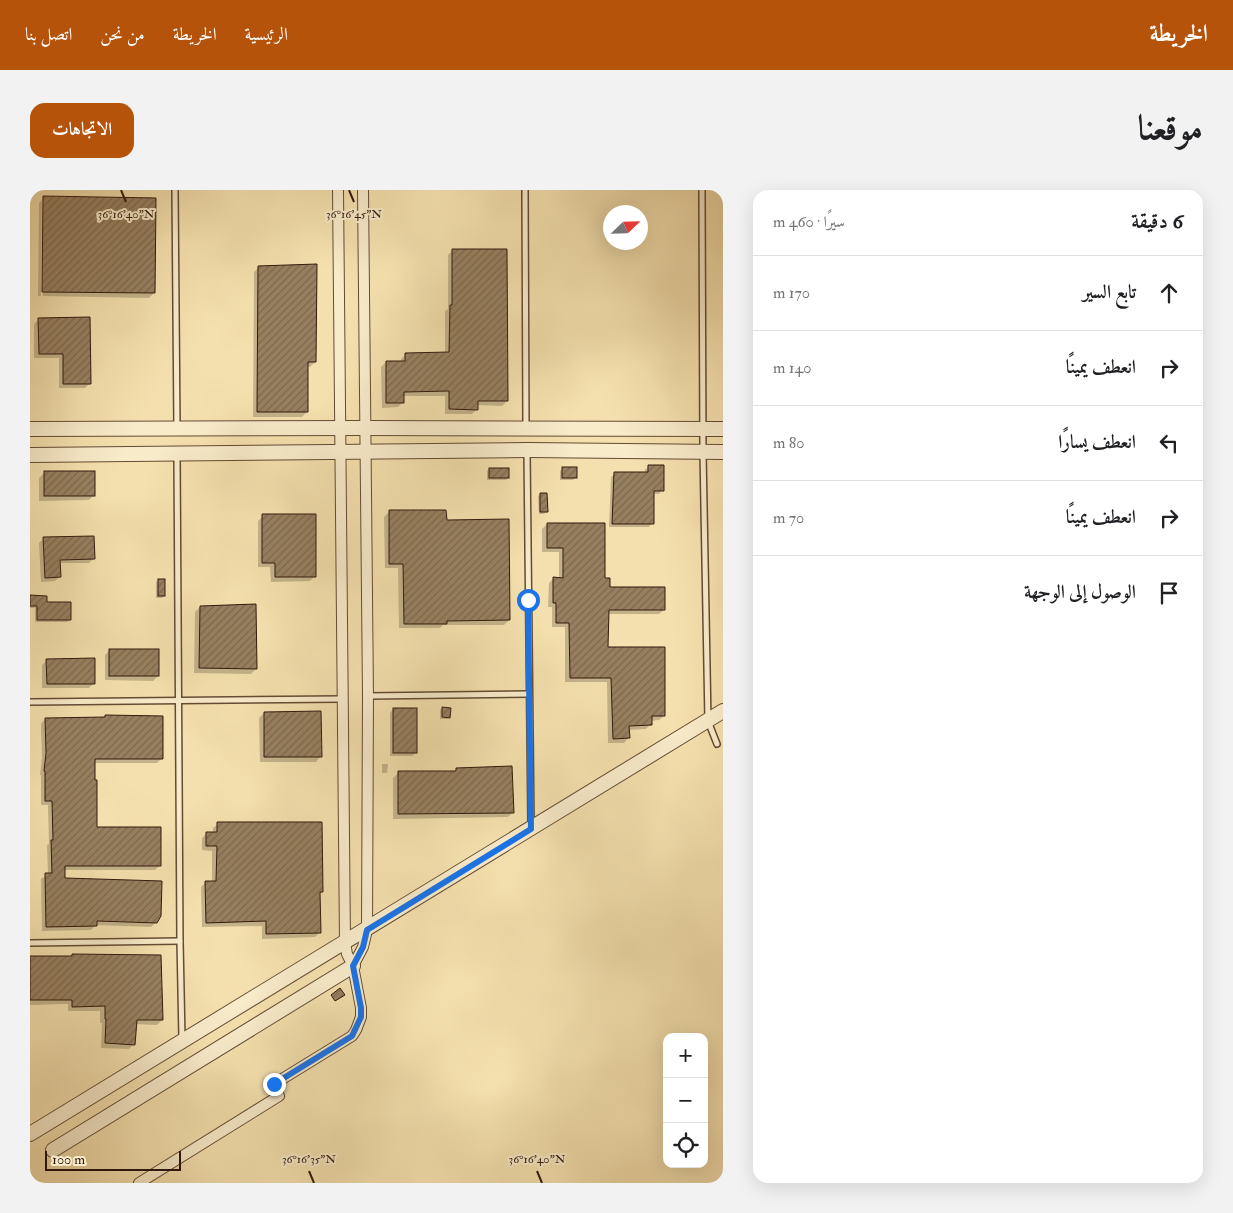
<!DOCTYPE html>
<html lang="ar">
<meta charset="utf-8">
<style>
body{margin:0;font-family:"IM FELL Double Pica",Amiri,serif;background:#f2f2f2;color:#202124;direction:rtl}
.controls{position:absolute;right:15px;bottom:15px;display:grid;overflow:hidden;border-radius:10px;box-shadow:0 5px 20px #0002}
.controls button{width:45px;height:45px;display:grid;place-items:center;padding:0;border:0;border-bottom:1px solid #e0e0e0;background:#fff;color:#202124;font:25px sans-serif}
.compass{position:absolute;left:573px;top:15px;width:45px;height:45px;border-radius:50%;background:#fff;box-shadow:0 5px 20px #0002;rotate:67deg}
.scale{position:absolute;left:15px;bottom:12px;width:136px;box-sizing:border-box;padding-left:5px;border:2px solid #33190c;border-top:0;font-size:14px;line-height:18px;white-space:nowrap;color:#33190c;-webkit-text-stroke:4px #f8ebca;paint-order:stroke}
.stop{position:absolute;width:15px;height:15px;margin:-11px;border:4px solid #1a73e8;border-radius:50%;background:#fff}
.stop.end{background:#1a73e8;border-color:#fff;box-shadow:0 1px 5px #0008}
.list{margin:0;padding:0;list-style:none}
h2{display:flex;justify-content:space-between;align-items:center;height:65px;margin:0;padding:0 20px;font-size:21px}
h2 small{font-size:16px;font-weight:400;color:#757577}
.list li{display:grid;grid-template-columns:32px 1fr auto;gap:15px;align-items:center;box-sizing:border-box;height:75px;padding:0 20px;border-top:1px solid #e0e0e0}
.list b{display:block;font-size:19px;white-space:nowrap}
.list em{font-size:16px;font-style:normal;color:#757577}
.icon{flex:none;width:28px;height:28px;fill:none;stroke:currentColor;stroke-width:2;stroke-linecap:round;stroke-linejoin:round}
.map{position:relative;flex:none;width:693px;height:993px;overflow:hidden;direction:ltr;border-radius:15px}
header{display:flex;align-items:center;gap:30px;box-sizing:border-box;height:70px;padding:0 25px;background:#b45309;color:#fff}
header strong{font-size:24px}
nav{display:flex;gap:28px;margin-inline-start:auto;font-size:18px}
.intro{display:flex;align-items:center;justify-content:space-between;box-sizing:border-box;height:120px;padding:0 30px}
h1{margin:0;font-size:35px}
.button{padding:12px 22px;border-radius:15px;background:#b45309;color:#fff;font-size:18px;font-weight:700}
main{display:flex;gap:30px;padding:0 30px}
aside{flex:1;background:#fff;border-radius:15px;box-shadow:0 5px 20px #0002}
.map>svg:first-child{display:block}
.shadow{fill:#0003}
.building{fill:url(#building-hatch);stroke:#33190c}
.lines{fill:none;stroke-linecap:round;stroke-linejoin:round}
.service-casing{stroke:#634b34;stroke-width:8}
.minor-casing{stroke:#634b34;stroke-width:12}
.tertiary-casing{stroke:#634b34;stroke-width:16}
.service{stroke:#f8ebca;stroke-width:5}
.minor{stroke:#f8ebca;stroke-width:10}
.tertiary{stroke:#f8ebca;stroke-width:14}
.route{stroke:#1a73e8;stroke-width:6}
.ticks{fill:none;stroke:#33190c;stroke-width:2}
.ticks-label{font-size:12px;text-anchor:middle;fill:#33190c;stroke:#f8ebca;stroke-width:4;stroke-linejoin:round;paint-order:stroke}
</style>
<header>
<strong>الخريطة</strong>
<nav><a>الرئيسية</a><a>الخريطة</a><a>من نحن</a><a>اتصل بنا</a></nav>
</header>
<div class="intro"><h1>موقعنا</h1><a class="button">الاتجاهات</a></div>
<main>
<aside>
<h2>6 دقيقة<small>سيرًا · 460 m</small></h2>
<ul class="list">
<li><svg class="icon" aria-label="ahead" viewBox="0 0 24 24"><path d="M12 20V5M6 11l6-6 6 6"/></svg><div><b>تابع السير</b></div><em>170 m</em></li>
<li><svg class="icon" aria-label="right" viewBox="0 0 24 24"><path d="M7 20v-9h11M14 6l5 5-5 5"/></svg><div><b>انعطف يمينًا</b></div><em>140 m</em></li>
<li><svg class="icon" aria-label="left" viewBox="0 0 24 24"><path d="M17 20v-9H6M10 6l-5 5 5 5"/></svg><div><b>انعطف يسارًا</b></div><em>80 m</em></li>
<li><svg class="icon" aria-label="right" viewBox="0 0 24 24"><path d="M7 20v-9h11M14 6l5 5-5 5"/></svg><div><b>انعطف يمينًا</b></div><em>70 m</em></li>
<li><svg class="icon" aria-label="arrive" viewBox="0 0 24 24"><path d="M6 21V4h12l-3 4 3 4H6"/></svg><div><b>الوصول إلى الوجهة</b></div></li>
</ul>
</aside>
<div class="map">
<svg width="693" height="993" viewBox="0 0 693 993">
<defs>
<pattern id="building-hatch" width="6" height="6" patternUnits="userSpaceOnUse" patternTransform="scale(1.25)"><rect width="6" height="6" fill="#978060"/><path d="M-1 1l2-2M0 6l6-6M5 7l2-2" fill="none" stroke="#7c684e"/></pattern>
</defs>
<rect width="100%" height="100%" fill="#f4e0ae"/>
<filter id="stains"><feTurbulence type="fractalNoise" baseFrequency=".004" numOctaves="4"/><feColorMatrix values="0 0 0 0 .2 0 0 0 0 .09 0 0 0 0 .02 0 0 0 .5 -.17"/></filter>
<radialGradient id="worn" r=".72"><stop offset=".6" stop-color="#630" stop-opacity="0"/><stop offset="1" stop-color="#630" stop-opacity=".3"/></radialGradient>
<g class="shadow">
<path d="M14 8 124 103 119 108 13 106 14 11H12L11 106H8L9 13Z"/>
<path d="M423 60 477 211 472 216 447 215V219L442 224H415V206H372L373 212 368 217 352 218 351 177 356 172H371V169L376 164 415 163V121L418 119V65Z"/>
<path d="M229 77 285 172 280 177H277V222L272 227H223L224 82Z"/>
<path d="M8 130 60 193 55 198H29V168H4V134Z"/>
<path d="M619 276 632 300 629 304H622V333L619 337H579L581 287 585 284H615V280Z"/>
<path d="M533 278 545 288 543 290H530V281Z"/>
<path d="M459 279 478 288 476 290H457V281Z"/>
<path d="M14 283 64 305 59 310 9 311V288Z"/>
<path d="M511 304 516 322 514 324H509L508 306Z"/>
<path d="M359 322 479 430 474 435H413L410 438H369L368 378H355L354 327Z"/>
<path d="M233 326 285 386 280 391 241 392 240 377H228V331Z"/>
<path d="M517 334 573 390 578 398 634 420 629 424H578L577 459 634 526 629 530 620 531V535L616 539 598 540V548L594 553H578L577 492H535V437H522V417H518L519 393 523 389H529V362H512V339Z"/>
<path d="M13 349 64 368 59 373H29L30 387 25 391 11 392 9 353Z"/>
<path d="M128 390 134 406 132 408H126V392Z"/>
<path d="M0 407 15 413 40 430 37 432H5V418H0Z"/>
<path d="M170 417 226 479 221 484 164 483 165 422Z"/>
<path d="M80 460 128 486 123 491 75 490V465Z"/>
<path d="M17 470 64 493 59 498H12V475Z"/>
<path d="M413 518 419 527 417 529H410V520Z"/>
<path d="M363 519 386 563 382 566H360V523Z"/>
<path d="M234 523 290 567 286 572H230L229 528Z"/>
<path d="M15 529 132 568 127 573H64L65 638 130 675 125 680H34V689L126 732 121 737 66 735 61 740 12 741 11 689 18 684 17 655 19 654 18 615H11V585H10L12 568 11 534Z"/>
<path d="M352 574H358L357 583H352Z"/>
<path d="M426 579 483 622 478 627 363 629V588L368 583 423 582Z"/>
<path d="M188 634 292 702 289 705 290 742 285 747 232 749V736L172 737 171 697 176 692H182V661L172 660V648L177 643H183V638Z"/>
<path d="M42 765 132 830 127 835 105 834 104 854 99 859 71 858 72 833H70V821H38V814L0 815V767H40Z"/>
</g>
<g class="building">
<path d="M13 6 126 8 125 103 12 102Z"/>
<path d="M422 59H477L478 211H448V220L419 219V201L374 202V213H356V171H375V163L419 162 420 115H422Z"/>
<path d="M287 74 286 172H278V222H227L228 76Z"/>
<path d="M60 127 61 194H33V164H9L8 128Z"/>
<path d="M618 275H634V301H624V334H582L584 282H618Z"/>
<rect x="532" y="277" width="15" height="11"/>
<rect x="459" y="278" width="20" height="10"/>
<rect x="14" y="281" width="51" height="25"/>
<path d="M510 303H517L518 322H510Z"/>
<path d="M359 320H416L417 330 479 329 480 430 417 431V434H374L373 374H359Z"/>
<path d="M232 324H286V387H245V373H232Z"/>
<path d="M517 333H575V388H580V397H635V420H579L578 457H635V526H622V535L599 536 600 548 583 549 581 488H540L539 433H526V413H523V387L533 388V358H517Z"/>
<path d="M64 346 65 369 30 370 31 387 15 388 13 347Z"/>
<rect x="128" y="389" width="7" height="17"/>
<path d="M0 405 17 406V412H41V430H7V416H0Z"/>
<path d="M226 414 227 479 169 478 170 416Z"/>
<rect x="79" y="459" width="50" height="27"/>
<path d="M65 468V494H17L16 469Z"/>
<path d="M412 517 421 518 420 528 412 527Z"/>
<rect x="363" y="518" width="24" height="45"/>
<path d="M291 521 292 567H234V522Z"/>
<path d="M75 525 133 526V569H65V590H67V637H131V676H35V688L132 691 131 726 127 733 67 731V736L16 737 15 683H22L21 650H23L22 611H15V581H14L16 563 15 528 75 527Z"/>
<path d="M482 576 484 623 368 624V581H426V578Z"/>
<path d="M187 632H292L293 702H290L291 743 236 744V731L176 733 175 691H186L187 656H176V642H187Z"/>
<path d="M42 764 131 765 133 830H107L105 855 75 853 76 829H75V816L42 817V810H0V766H42Z"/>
<path d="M310 798 315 805 305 811 301 805Z"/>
</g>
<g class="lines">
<defs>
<g id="service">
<path d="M145 0 147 238"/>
<path d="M495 0 496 237"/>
<path d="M672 0 673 263 678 531 687 554"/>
<path d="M497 262 501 636"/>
<path d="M147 265 150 751 152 849"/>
<path d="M338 506 499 504"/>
<path d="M0 512 312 509"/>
<path d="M0 753 150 751"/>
</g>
<g id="minor">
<path d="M323 776 333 757 337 740 338 506 333 0"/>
<path d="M109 993 249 906 244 894 322 846 326 840 331 827V818L323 776 317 764 315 753 308 0"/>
</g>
<g id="tertiary">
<path d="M0 239 336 238 693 239"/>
<path d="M0 265 497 260 693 262"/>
<path d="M0 944 693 521"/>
<path d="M23 960 323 776"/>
</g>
</defs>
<use href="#service" class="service-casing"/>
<use href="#minor" class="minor-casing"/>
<use href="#tertiary" class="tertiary-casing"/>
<use href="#service" class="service"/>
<use href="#minor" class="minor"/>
<use href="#tertiary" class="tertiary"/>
</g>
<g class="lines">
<path class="route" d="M244 894 322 846 331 827V818L323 776 333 757 337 740 501 639 498 410"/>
</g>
<path class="ticks" d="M91 0 96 12M319 0 324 12M279 981 284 993M507 981 512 993"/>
<g class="ticks-label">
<text x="96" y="28">36°16'40"N</text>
<text x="324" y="28">36°16'45"N</text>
<text x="279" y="973">36°16'35"N</text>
<text x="507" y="973">36°16'40"N</text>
</g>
<rect width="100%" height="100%" filter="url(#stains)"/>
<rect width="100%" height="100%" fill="url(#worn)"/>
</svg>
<div class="controls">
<button>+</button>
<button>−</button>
<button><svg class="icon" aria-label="locate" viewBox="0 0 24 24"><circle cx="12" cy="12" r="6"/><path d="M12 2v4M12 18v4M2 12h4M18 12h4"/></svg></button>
</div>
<svg class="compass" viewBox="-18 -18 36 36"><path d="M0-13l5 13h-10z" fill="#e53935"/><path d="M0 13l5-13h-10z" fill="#757577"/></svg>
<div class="scale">100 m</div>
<div class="stop" style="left:498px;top:410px"></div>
<div class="stop end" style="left:244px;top:894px"></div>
</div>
</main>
